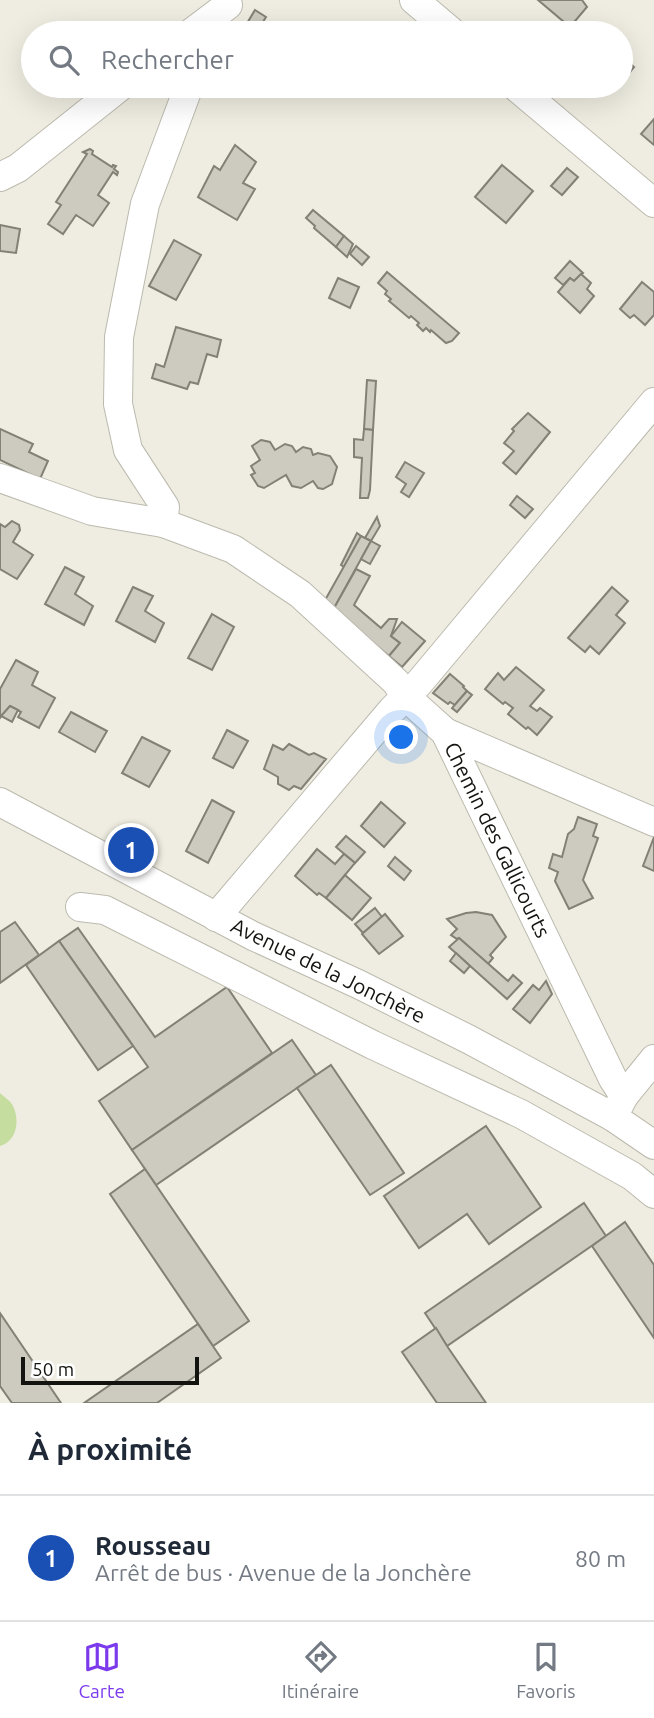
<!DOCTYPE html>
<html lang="fr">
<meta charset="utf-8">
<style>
body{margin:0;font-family:Ubuntu,sans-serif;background:#f6f6f7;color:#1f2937}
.scale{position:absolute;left:21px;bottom:18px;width:178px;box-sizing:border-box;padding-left:7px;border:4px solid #13130f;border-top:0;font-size:19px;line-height:24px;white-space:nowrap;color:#13130f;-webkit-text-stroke:5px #fff;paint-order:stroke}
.you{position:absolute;left:402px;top:738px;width:24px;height:24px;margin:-18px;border:5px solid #fff;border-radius:50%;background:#1a73e8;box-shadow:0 0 0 10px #1a73e833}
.badge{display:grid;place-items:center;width:46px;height:46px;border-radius:50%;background:#7c3aed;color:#fff;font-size:23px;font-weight:700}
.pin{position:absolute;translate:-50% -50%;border:4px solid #fff;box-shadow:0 2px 7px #0006}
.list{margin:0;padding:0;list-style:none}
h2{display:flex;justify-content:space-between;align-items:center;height:91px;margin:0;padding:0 28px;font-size:30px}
h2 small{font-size:23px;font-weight:400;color:#747a83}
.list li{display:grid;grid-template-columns:46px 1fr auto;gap:21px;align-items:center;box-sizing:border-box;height:126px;padding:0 28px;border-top:2px solid #e0e1e3}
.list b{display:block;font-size:26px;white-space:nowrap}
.list p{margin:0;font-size:23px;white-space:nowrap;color:#747a83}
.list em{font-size:23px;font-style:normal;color:#747a83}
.icon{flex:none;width:38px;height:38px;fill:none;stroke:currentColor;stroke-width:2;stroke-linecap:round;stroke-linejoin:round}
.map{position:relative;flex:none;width:654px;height:1403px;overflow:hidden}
.search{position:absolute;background:#fff;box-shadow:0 7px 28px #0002;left:21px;right:21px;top:21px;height:77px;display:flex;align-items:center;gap:18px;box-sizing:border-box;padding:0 24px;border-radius:38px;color:#747a83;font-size:26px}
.sheet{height:217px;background:#fff}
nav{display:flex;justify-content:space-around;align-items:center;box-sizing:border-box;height:98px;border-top:2px solid #e0e1e3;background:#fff;font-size:19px;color:#747a83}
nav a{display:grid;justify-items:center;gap:4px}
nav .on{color:#7c3aed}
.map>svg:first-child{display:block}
.green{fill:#c5dd9f}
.building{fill:#cdcbc0;stroke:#838076;stroke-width:2}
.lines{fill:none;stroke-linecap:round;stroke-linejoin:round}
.minor-casing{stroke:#bcbaae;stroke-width:30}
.minor{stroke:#fff;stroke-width:28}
.labels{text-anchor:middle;stroke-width:5;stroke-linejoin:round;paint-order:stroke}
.street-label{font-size:21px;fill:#13130f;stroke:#fff}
</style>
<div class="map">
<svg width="654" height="1403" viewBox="0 0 654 1403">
<rect width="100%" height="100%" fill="#efede1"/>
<path class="green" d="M0 1093C4 1097 11 1101 13 1106 20 1121 17 1141 0 1146Z"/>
<g class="building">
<path d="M538 0H582L587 7 570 27Z"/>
<path d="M255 10 266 17 256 33H248L243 30Z"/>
<path d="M621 55 634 67 621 83Z"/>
<path d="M654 119V145L641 134Z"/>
<path d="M235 145 256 162 243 183 255 189 237 220 198 197 214 166 220 170Z"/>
<path d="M90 149 93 151 92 154 112 167 113 165 116 166 114 169 118 172 117 175 113 172 98 195 109 203 93 226 76 215 63 234 48 224 61 205 56 202 87 154 83 152Z"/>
<path d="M502 165 533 191 506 223 475 197Z"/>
<path d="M567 168 578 177 562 195 551 186Z"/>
<path d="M313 210 344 236 336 247 314 228 315 226 306 218Z"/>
<path d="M0 225 20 229 16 253 0 251Z"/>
<path d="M344 236 353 244 347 257 336 247Z"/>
<path d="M174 240 201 255 176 300 149 286Z"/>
<path d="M356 246 369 257 362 265 350 254Z"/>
<path d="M570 261 583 273 574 281 570 278 563 285 555 278Z"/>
<path d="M387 272 459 333 452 341 446 343 431 330 430 332 426 328 423 331 417 325 419 323 411 316 409 318 389 301 391 299 385 294 387 291 378 283Z"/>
<path d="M581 274 591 283 587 289 594 296 580 313 558 292 570 278 574 281Z"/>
<path d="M338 278 359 287 350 308 329 298Z"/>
<path d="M642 282 654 292V315L645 325 634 315 630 318 620 309Z"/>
<path d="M176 327 221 340 217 357 207 354 198 384 190 382 187 389 152 378 156 364 164 367Z"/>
<path d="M367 380 376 381 373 430 364 429Z"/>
<path d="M528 413 550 432 516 474 503 463 514 451 504 443 514 431 512 429Z"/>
<path d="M0 429 33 444 29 452 48 461 40 479 0 460Z"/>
<path d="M364 429 373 430 370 490 368 498H360L362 458 354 457V439L363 440Z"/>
<path d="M261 440 270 442 275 450 285 444 292 446 296 452 303 447 311 449 313 455 318 453 330 456 337 467 332 484 323 489 318 488 313 481 301 488 292 486 286 475 264 488 258 486 251 475 255 473 251 466 260 460 252 446Z"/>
<path d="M405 462 424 473 409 497 401 492 406 484 396 477Z"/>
<path d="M517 496 533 509 525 518 510 505Z"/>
<path d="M377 517 380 526 371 541 365 538Z"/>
<path d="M12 521 19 525 20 530 13 542 33 555 17 579 0 569V524L5 527Z"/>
<path d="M357 533 361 536 344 567 341 565Z"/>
<path d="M361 536 371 541 333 610 324 602Z"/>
<path d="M371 541 380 546 370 564 361 559Z"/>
<path d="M65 567 84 577 75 594 93 606 84 625 45 604Z"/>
<path d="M356 569 370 576 354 605 381 628 389 619H397L391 636 400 643 389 656 333 610Z"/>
<path d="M133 587 153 596 145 611 164 623 155 642 116 621Z"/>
<path d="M612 587 628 601 616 615 625 623 599 654 590 646 585 652 568 638Z"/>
<path d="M212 614 234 627 212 670 188 658Z"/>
<path d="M402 622 425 641 402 667 389 656 400 643 391 636Z"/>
<path d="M16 660 38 672 32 685 55 698 39 728 18 717 21 712 10 706 0 718V689Z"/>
<path d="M516 667 544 690 530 706 537 711 540 708 552 717 537 735 528 727 526 729 508 714 513 708 505 702 503 704 485 689 498 673 504 680Z"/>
<path d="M450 674 464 686 463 687 467 691 455 705 450 702 448 704 433 693Z"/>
<path d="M467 691 472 695 457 712 452 708Z"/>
<path d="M10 706 18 710 12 722 1 716Z"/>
<path d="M71 712 107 731 95 752 59 732Z"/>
<path d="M227 730 248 741 233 768 213 758Z"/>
<path d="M142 737 170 751 149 787 122 773Z"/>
<path d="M289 744 309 755 314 753 326 759 301 789 294 786 289 790 278 784V777L264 769 273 745 283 750Z"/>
<path d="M212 800 234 812 208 863 186 851Z"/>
<path d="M381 802 405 823 384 847 361 826Z"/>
<path d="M578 817 597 824 593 836 598 838 583 880 593 898 569 909 555 881 558 872 549 868 553 854 562 857 568 834 574 829Z"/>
<path d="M346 836 365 852 355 863 336 847Z"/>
<path d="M654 837V871L643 866Z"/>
<path d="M317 849 335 864 344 854 355 863 326 898 319 893 317 895 295 876Z"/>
<path d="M395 857 411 871 404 880 388 866Z"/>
<path d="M345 875 371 898 352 920 326 898Z"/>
<path d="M375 908 382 917 363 933 355 924Z"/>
<path d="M476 912 492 915 506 937 490 955 493 958 488 964 459 938 457 939 451 935 457 929 447 919 466 913Z"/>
<path d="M385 914 403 936 379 954 362 934Z"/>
<path d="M15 922 39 955 0 983V932Z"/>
<path d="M78 928 155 1037 227 987 272 1053 132 1150 99 1101 148 1067 59 941Z"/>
<path d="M459 938 508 981 513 975 522 983 507 999 449 947Z"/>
<path d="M59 941 133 1046 98 1070 26 965Z"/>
<path d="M456 953 470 966 464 973 450 961Z"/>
<path d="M546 981 552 994 530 1023 513 1009 533 985 539 990Z"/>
<path d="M292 1040 316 1075 156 1185 132 1150Z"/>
<path d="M331 1065 404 1173 370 1195 297 1088Z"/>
<path d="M486 1126 541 1207 489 1244 467 1214 419 1248 384 1196Z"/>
<path d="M145 1169 249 1321 213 1346 110 1194Z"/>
<path d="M584 1203 606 1236 447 1346 425 1313Z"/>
<path d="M625 1222 654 1265V1338L592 1246Z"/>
<path d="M0 1313 61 1403H12L0 1386Z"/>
<path d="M198 1324 221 1358 157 1403H84Z"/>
<path d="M436 1328 447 1346 486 1403H437L402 1352Z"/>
</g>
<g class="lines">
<defs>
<g id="minor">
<path d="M414 0 453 33"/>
<path d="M191 33 228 5"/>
<path d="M515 86 654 203"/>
<path d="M0 177 18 168 121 86"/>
<path d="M0 478 92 511 163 523 233 549 300 594 396 682 405 696 445 732 613 1079 624 1096 613 1117"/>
<path d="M163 523 165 507 128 450 118 404 119 337 145 204 189 86"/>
<path d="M445 732 654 822"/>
<path d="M0 802 253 936 358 984 470 1040 613 1117 654 1145"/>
<path d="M80 907 105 910 373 1045 521 1114 632 1176 654 1194"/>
<path d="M216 917 392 710 419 683 654 402"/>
<path d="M624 1096 654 1059"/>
</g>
</defs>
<use href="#minor" class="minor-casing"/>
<use href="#minor" class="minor"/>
</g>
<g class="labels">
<g class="street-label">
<text transform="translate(497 840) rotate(64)" y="7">Chemin des Gallicourts</text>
<text transform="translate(328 971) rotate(26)" y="7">Avenue de la Jonchère</text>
</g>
</g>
</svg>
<div class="scale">50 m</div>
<div class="you"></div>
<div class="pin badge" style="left:131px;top:850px;background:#1a4fb4">1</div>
<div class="search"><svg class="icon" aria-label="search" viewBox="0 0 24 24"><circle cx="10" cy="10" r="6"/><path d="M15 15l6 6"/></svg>Rechercher</div>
</div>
<section class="sheet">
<h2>À proximité<small></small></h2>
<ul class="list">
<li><span class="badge" style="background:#1a4fb4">1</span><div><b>Rousseau</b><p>Arrêt de bus · Avenue de la Jonchère</p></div><em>80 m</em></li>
</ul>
</section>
<nav>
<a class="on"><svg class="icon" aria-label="map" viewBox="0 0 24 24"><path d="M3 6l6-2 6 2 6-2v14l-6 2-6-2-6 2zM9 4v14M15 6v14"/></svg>Carte</a>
<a><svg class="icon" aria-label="directions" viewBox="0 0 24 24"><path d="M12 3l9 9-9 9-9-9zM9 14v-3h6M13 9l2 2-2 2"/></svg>Itinéraire</a>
<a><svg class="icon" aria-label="saved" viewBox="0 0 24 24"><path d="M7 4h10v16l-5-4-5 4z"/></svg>Favoris</a>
</nav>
